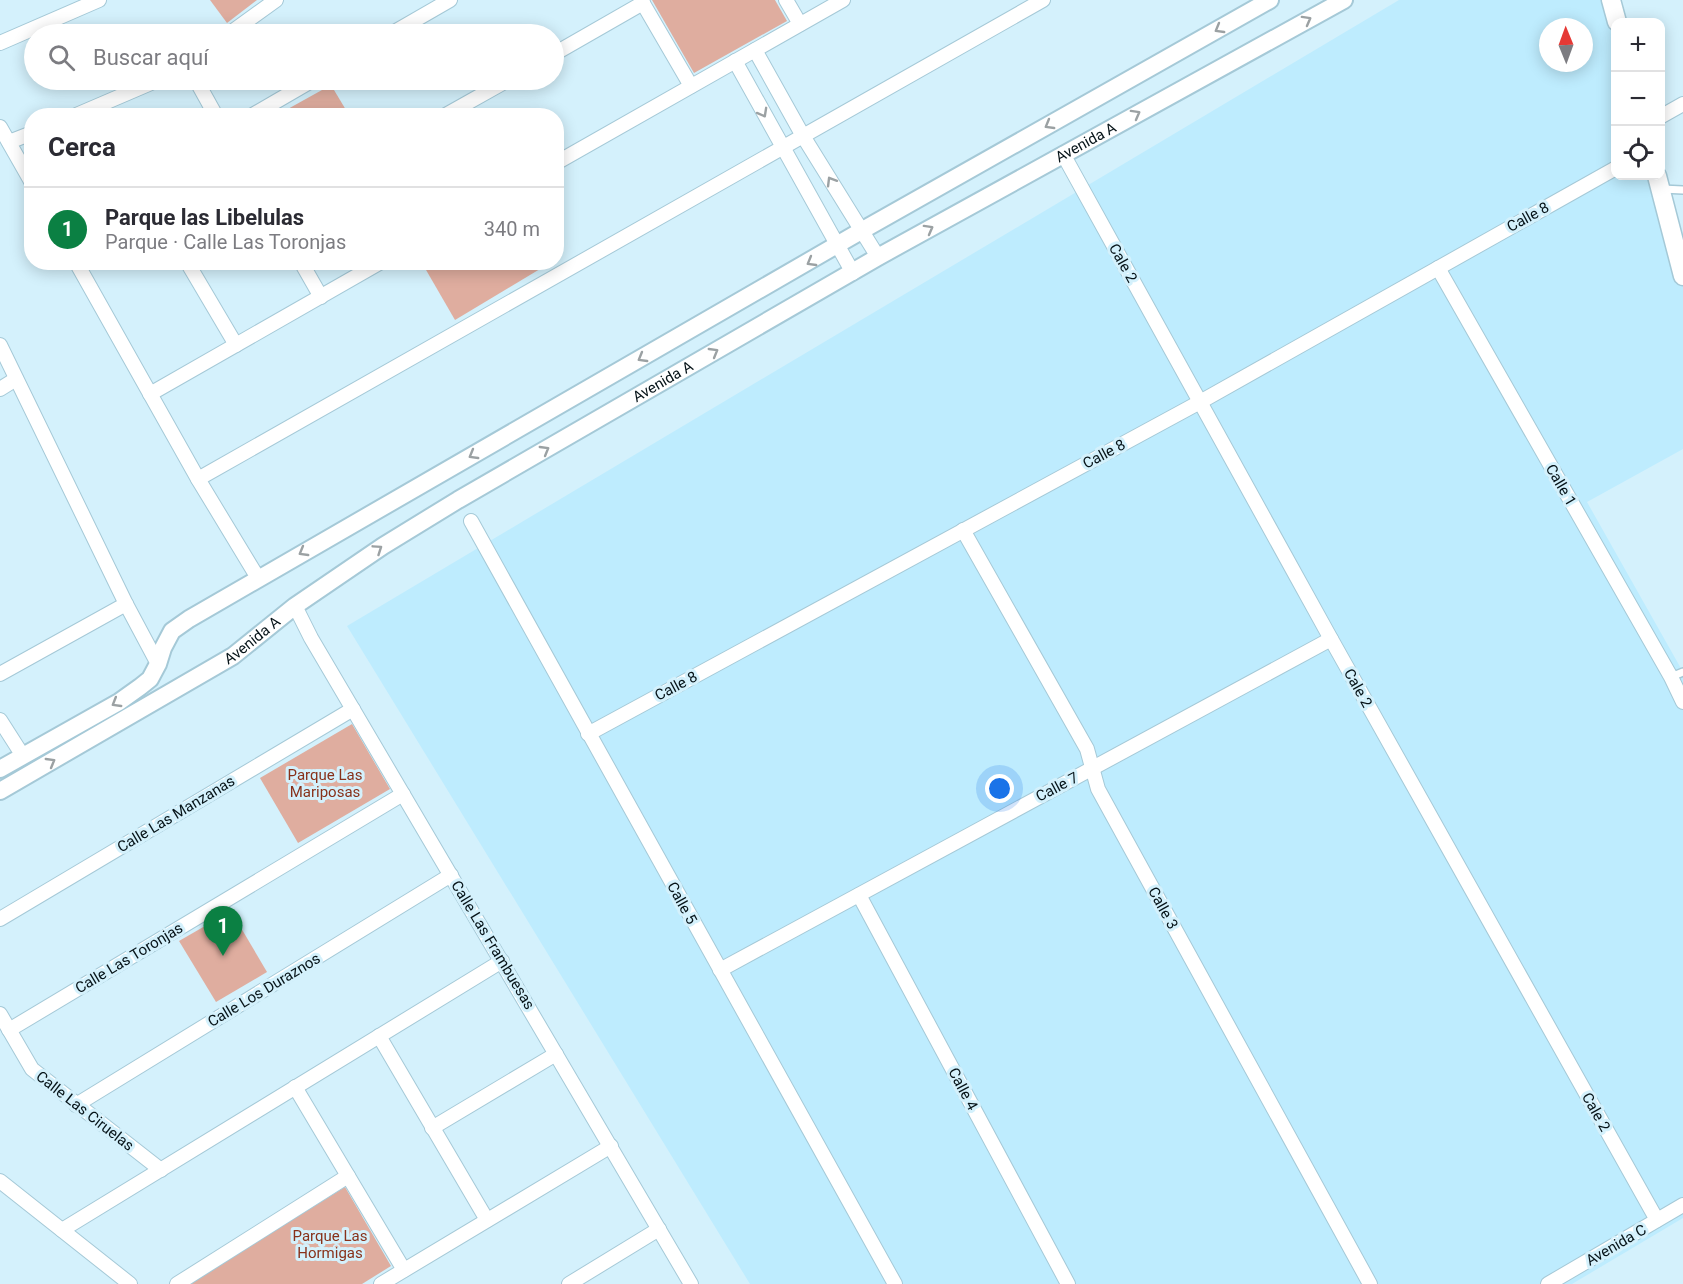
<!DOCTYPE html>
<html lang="es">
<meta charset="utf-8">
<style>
body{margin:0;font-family:Roboto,sans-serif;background:#f2f2f3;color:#2b2b33}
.controls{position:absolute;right:18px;top:18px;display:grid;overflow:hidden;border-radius:12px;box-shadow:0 3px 15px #0003}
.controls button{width:54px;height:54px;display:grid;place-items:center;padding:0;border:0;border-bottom:2px solid #e1e1e2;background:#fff;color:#2b2b33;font:30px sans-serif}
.compass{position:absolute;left:1539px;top:18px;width:54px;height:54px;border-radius:50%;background:#fff;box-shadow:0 3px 15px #0003;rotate:359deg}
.you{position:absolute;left:1000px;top:789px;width:21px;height:21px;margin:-15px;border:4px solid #fff;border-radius:50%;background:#1a73e8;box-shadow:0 0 0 9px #1a73e833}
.badge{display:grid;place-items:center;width:39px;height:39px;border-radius:50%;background:#0b8043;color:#fff;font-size:20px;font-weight:700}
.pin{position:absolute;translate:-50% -50px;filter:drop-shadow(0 2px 3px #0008)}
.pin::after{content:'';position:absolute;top:32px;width:21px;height:18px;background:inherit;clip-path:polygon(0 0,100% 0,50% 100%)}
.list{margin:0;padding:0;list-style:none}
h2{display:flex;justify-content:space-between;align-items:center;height:78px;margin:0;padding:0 24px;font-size:26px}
h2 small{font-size:20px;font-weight:400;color:#7c7c81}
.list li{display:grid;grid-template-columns:39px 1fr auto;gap:18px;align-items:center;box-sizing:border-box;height:84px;padding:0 24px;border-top:2px solid #e1e1e2}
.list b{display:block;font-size:22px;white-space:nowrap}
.list p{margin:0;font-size:20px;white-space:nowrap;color:#7c7c81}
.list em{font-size:20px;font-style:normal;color:#7c7c81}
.icon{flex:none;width:33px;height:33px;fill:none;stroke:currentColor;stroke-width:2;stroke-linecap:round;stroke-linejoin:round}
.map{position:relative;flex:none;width:1683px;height:1284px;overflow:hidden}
.search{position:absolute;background:#fff;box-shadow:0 3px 15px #0003;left:24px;top:24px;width:540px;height:66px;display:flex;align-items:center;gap:15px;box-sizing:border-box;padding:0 21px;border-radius:33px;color:#7c7c81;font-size:22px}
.panel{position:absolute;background:#fff;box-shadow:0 3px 15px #0003;left:24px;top:108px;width:540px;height:162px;border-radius:24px}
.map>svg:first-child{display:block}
.built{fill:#beecfe;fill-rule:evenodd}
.green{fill:#dfad9f}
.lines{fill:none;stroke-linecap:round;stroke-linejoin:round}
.service-casing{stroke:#a5c9d7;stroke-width:10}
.minor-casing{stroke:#a5c9d7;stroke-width:16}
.tertiary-casing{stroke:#a5c9d7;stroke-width:20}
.secondary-casing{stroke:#a5c9d7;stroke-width:21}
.service{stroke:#fff;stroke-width:7}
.minor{stroke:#fff;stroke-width:14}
.tertiary{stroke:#fff;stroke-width:16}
.secondary{stroke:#fff;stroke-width:18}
.oneway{stroke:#9ba1a3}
.labels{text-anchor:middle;stroke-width:6;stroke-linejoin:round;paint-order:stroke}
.street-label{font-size:15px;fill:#061318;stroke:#d4f1fc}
.park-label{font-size:15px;fill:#88311a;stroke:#d4f1fc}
</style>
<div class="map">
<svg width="1683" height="1284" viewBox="0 0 1683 1284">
<rect width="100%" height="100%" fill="#d4f1fc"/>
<path class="built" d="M1399 0H1609L1616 22V176H1660L1663 178 1683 286V449L1587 502 1683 672V1218L1572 1284H750L347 626ZM1548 27H1584V63H1548Z"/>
<g class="green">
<path d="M210 0H257L227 23Z"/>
<path d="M652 0H775L787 21 694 73Z"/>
<path d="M331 85 349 115H277Z"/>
<path d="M422 263H536L540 269 455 320Z"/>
<path d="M352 724 390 789 298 843 260 778Z"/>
<path d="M231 911 267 972 216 1002 179 941Z"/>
<path d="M345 1187 391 1266 362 1284H189Z"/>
</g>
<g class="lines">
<defs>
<g id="service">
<path d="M1662 189 1683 190"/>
<path d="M1671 677 1683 672"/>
</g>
<g id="minor">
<path d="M641 0 691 86"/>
<path d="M786 0 800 24"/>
<path d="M229 34 276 0"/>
<path d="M391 34 450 0"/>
<path d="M0 43 99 0"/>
<path d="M755 50 803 136 878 257"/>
<path d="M554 54 643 3"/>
<path d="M735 61 853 273"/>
<path d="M196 80 216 116"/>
<path d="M74 116 158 80"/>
<path d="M251 116 313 80"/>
<path d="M444 116 508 80"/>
<path d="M1660 117 1683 104"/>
<path d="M0 127 32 183"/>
<path d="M9 142 32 133"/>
<path d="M1063 154 1331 639 1657 1220"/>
<path d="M556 163 843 0"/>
<path d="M76 262 198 479 258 578"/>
<path d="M187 262 236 345"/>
<path d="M301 262 321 297"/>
<path d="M1438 268 1671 677 1683 702"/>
<path d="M0 345 126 604 158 664"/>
<path d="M0 389 16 379"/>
<path d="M150 394 381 262"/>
<path d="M198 479 1043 0"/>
<path d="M471 521 895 1284"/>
<path d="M963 530 1087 749 1098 789 1370 1284"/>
<path d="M295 606 311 638 691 1284"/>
<path d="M0 674 126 604"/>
<path d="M0 720 23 756"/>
<path d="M588 734 1200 402 1616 168"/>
<path d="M859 895 1068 1284"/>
<path d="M0 919 353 709"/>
<path d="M720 970 1331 639"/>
<path d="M0 1014 32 1069 161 1170"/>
<path d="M9 1030 403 794"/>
<path d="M379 1036 487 1220"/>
<path d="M295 1087 404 1270"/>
<path d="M76 1105 451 875"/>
<path d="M432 1128 556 1054"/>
<path d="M0 1181 130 1284"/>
<path d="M62 1230 502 961"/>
<path d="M177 1284 348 1176"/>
<path d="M381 1284 611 1146"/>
<path d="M569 1284 659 1229"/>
<path d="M1548 1284 1683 1205"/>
</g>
<g id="tertiary">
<path d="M0 769 119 702 140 687 150 679 158 664 163 648 172 631 189 619 861 231 1270 0"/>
<path id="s1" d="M0 791 233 656 295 606 383 546 458 500 878 257 1344 0"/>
</g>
<g id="secondary">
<path d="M1611 0 1617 22"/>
<path d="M1657 176 1683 276"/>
</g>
</defs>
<use href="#service" class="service-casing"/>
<use href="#minor" class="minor-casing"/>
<use href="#tertiary" class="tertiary-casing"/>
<use href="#secondary" class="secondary-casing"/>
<use href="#service" class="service"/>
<use href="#minor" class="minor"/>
<use href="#tertiary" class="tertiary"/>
<use href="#secondary" class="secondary"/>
</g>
<defs><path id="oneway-chevron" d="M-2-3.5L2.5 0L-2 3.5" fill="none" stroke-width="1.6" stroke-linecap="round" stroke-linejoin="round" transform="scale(1.5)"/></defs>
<g class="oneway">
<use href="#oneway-chevron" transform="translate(1307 20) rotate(-29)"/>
<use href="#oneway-chevron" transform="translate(1219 29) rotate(150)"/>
<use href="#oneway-chevron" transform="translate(763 113) rotate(61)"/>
<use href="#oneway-chevron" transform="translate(1136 114) rotate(-29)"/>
<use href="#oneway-chevron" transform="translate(1049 125) rotate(150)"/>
<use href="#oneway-chevron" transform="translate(831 181) rotate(-121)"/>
<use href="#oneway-chevron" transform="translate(929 229) rotate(-29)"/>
<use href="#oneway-chevron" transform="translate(811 262) rotate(150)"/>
<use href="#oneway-chevron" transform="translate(714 352) rotate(-30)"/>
<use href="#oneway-chevron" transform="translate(642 358) rotate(150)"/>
<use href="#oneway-chevron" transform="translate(545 450) rotate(-30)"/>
<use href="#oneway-chevron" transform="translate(473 455) rotate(150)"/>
<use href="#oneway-chevron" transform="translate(378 549) rotate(-34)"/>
<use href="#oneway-chevron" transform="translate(303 552) rotate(150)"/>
<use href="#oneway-chevron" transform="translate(116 703) rotate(149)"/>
<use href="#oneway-chevron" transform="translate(51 762) rotate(-30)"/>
</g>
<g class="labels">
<g class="street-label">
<text dy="5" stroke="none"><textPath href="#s1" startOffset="1266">Avenida A</textPath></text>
<text transform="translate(1528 217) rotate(-29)" y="5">Calle 8</text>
<text transform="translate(1123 263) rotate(61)" y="5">Cale 2</text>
<text dy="5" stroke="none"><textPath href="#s1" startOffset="780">Avenida A</textPath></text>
<text transform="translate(1104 454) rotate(-28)" y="5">Calle 8</text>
<text transform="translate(1561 485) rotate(60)" y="5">Calle 1</text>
<text dy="5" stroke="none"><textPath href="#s1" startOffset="294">Avenida A</textPath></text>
<text transform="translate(676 686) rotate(-28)" y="5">Calle 8</text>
<text transform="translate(1358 688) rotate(61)" y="5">Cale 2</text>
<text transform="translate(1057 787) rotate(-28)" y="5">Calle 7</text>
<text transform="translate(176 814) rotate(-31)" y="5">Calle Las Manzanas</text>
<text transform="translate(682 903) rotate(61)" y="5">Calle 5</text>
<text transform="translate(1163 908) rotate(61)" y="5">Calle 3</text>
<text transform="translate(493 945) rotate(59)" y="5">Calle Las Frambuesas</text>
<text transform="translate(129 958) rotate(-31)" y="5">Calle Las Toronjas</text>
<text transform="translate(264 990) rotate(-31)" y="5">Calle Los Duraznos</text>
<text transform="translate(963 1089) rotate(62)" y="5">Calle 4</text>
<text transform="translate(85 1111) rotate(38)" y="5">Calle Las Ciruelas</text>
<text transform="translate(1596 1112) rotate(61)" y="5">Cale 2</text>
<text transform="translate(1616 1245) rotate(-30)" y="5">Avenida C</text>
</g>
<g class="park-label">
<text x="325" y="780">Parque Las<tspan x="325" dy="17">Mariposas</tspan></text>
<text x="330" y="1241">Parque Las<tspan x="330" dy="17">Hormigas</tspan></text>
</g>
</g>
</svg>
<div class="controls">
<button>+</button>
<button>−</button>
<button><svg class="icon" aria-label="locate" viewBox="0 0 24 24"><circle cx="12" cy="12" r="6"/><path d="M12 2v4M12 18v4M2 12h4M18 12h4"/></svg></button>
</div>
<svg class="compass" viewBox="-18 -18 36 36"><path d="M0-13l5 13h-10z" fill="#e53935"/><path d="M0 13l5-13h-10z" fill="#7c7c81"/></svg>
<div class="you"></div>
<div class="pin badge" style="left:223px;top:956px">1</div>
<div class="search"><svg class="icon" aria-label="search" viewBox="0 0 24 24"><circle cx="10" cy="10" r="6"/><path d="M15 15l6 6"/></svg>Buscar aquí</div>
<section class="panel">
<h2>Cerca<small></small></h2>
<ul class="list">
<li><span class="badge">1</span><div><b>Parque las Libelulas</b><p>Parque · Calle Las Toronjas</p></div><em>340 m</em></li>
</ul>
</section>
</div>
